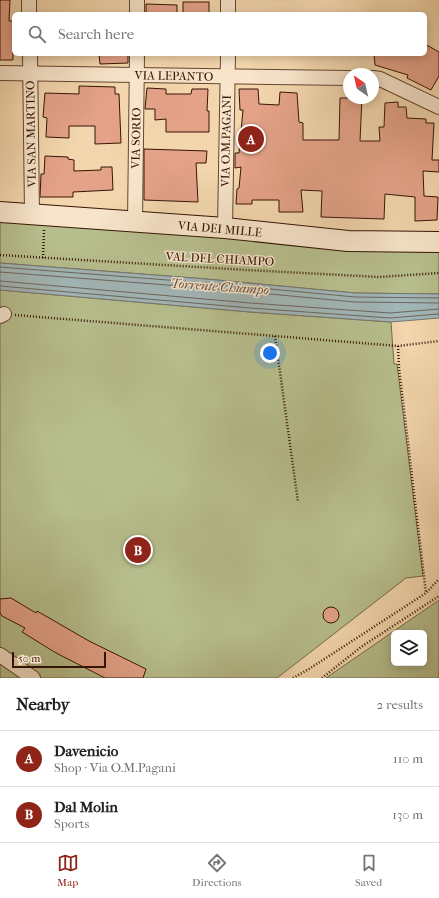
<!DOCTYPE html>
<meta charset="utf-8">
<style>
body{margin:0;font-family:"IM FELL French Canon",serif;background:#f6f6f6;color:#202124}
.controls{position:absolute;right:12px;bottom:12px;display:grid;overflow:hidden;border-radius:6px;box-shadow:0 2px 10px #0003}
.controls button{width:36px;height:36px;display:grid;place-items:center;padding:0;border:0;border-bottom:1px solid #e0e0e0;background:#fff;color:#202124;font:20px sans-serif}
.compass{position:absolute;left:343px;top:68px;width:36px;height:36px;border-radius:50%;background:#fff;box-shadow:0 2px 10px #0003;rotate:326deg}
.scale{position:absolute;left:12px;bottom:10px;width:94px;box-sizing:border-box;padding-left:4px;border:2px solid #361505;border-top:0;font-size:11px;line-height:14px;white-space:nowrap;color:#361505;-webkit-text-stroke:3px #f7e4ca;paint-order:stroke}
.you{position:absolute;left:270px;top:353px;width:14px;height:14px;margin:-10px;border:3px solid #fff;border-radius:50%;background:#1a73e8;box-shadow:0 0 0 6px #1a73e833}
.badge{display:grid;place-items:center;width:26px;height:26px;border-radius:50%;background:#8f2418;color:#fff;font-size:13px;font-weight:700}
.pin{position:absolute;translate:-50% -50%;border:2px solid #fff;box-shadow:0 1px 4px #0006}
.list{margin:0;padding:0;list-style:none}
h2{display:flex;justify-content:space-between;align-items:center;height:52px;margin:0;padding:0 16px;font-size:17px}
h2 small{font-size:13px;font-weight:400;color:#757577}
.list li{display:grid;grid-template-columns:26px 1fr auto;gap:12px;align-items:center;box-sizing:border-box;height:56px;padding:0 16px;border-top:1px solid #e0e0e0}
.list b{display:block;font-size:15px;white-space:nowrap}
.list p{margin:0;font-size:13px;white-space:nowrap;color:#757577}
.list em{font-size:13px;font-style:normal;color:#757577}
.icon{flex:none;width:22px;height:22px;fill:none;stroke:currentColor;stroke-width:2;stroke-linecap:round;stroke-linejoin:round}
.map{position:relative;flex:none;width:439px;height:678px;overflow:hidden}
.search{position:absolute;background:#fff;box-shadow:0 2px 10px #0003;left:12px;right:12px;top:12px;height:44px;display:flex;align-items:center;gap:10px;box-sizing:border-box;padding:0 14px;border-radius:6px;color:#757577;font-size:15px}
.sheet{height:164px;background:#fff}
nav{display:flex;justify-content:space-around;align-items:center;box-sizing:border-box;height:56px;border-top:1px solid #e0e0e0;background:#fff;font-size:11px;color:#757577}
nav a{display:grid;justify-items:center;gap:2px}
nav .on{color:#8f2418}
.map>svg:first-child{display:block}
.green{fill:#b7be8d;stroke:#766a49;fill-rule:evenodd}
.water{fill:#a1b6b7;stroke:#767670}
.lines{fill:none;stroke-linecap:round;stroke-linejoin:round}
.shore{stroke:#6c665e;stroke-width:1}
.building{fill:#e4a288;stroke:#361505}
.minor-casing{stroke:#65452f;stroke-width:16}
.secondary-casing{stroke:#361505;stroke-width:22}
.path{stroke:#361505;stroke-width:2.5;stroke-dasharray:1 2;stroke-linecap:butt}
.minor{stroke:#f7e4ca;stroke-width:14}
.secondary{stroke:#f7e4ca;stroke-width:20}
.labels{text-anchor:middle;stroke-width:3;stroke-linejoin:round;paint-order:stroke}
.street-label{font-size:12px;fill:#361505;stroke:#f7e4ca}
.water-label{font-size:13px;font-style:italic;fill:#5b4d43;stroke:#f7e4ca}
</style>
<div class="map">
<svg width="439" height="678" viewBox="0 0 439 678">
<rect width="100%" height="100%" fill="#f3d6ad"/>
<filter id="stains"><feTurbulence type="fractalNoise" baseFrequency=".005" numOctaves="4"/><feColorMatrix values="0 0 0 0 .2 0 0 0 0 .09 0 0 0 0 .02 0 0 0 .5 -.17"/></filter>
<radialGradient id="worn" r=".72"><stop offset=".6" stop-color="#630" stop-opacity="0"/><stop offset="1" stop-color="#630" stop-opacity=".3"/></radialGradient>
<g class="green">
<path d="M0 212 439 243V294L355 293 206 279 0 263Z"/>
<path d="M0 290 250 312 391 322 394 364H397L423 576 406 578 277 678H0Z"/>
<path d="M439 600V678H326ZM394 633H424V663H394Z"/>
</g>
<path class="water" d="M0 263 206 279 355 293 439 294V318L391 322 250 312 0 290Z"/>
<g class="lines">
<g class="shore">
<path d="M0 267 206 283 355 297 439 298"/>
<path d="M0 272 205 288 355 302 439 303"/>
<path d="M0 281 250 303 390 313 439 309"/>
<path d="M0 286 250 308 390 318 439 314"/>
</g>
</g>
<g class="building">
<path d="M0 0H10L9 21H13V60H0Z"/>
<rect x="183" y="2" width="26" height="12"/>
<path d="M146 4 177 5V14H146Z"/>
<path d="M425 44 439 52V76L431 90 407 78 408 75 375 65 374 54H425Z"/>
<path d="M99 54H128V63L100 64Z"/>
<path d="M79 86 115 87V94H119L121 143 95 144V126H69V138L46 137 47 118 43 117 45 93 79 94Z"/>
<path d="M147 88 166 89V94H191L192 89H208L207 111H209V132H166V119L155 120V109H145Z"/>
<path d="M239 89H258L259 104 279 105 280 92 297 93 299 122 303 123V140H339L340 98H362L360 141H380L379 127H384L385 103 398 102V107H406L407 118 426 119V123H434L432 160H439V172L423 171 424 196 438 197 437 220 415 221V197L385 194 384 219 321 217 322 191 301 190 303 212H279V200H252V204H236L237 189 239 188 241 167 235 168V153H239L243 110H240Z"/>
<path d="M144 149 207 151 206 163H196L198 202 144 200Z"/>
<path d="M45 156 68 157V159L74 160V171L101 170V167H112L113 190 73 192V197H40L41 174H44Z"/>
<path d="M11 598 36 613 37 611 89 641 146 669 143 678H105L56 653 22 632 25 628 2 616 0 613V599Z"/>
<circle cx="331" cy="615" r="8"/>
</g>
<g class="lines">
<defs>
<g id="minor">
<path d="M29 14V0"/>
<path d="M137 14V0"/>
<path d="M228 14V0"/>
<path d="M30 54 32 214"/>
<path d="M0 73 349 78"/>
<path d="M373 78 380 79 439 107"/>
<path d="M135 222 137 54"/>
<path d="M225 228 228 54"/>
<path d="M0 316 4 314"/>
<path d="M0 655 33 678"/>
</g>
<path id="secondary" d="M0 212 225 228 348 241 439 242"/>
</defs>
<use href="#minor" class="minor-casing"/>
<use href="#secondary" class="secondary-casing"/>
<g class="path">
<path d="M0 255 247 270 379 277 439 273"/>
<path d="M43 258 44 230"/>
<path d="M15 315 398 346 439 341"/>
<path d="M275 336 298 502"/>
<path d="M398 346 399 368 426 593"/>
<path d="M293 678 309 669 426 593 439 579"/>
<path d="M322 678 361 647 439 596"/>
</g>
<use href="#minor" class="minor"/>
<use href="#secondary" class="secondary"/>
</g>
<g class="labels">
<g class="street-label">
<text transform="translate(174 76) rotate(1)" y="4">VIA LEPANTO</text>
<text transform="translate(31 134) rotate(-91)" y="4">VIA SAN MARTINO</text>
<text transform="translate(136 138) rotate(-89)" y="4">VIA SORIO</text>
<text transform="translate(226 141) rotate(-89)" y="4">VIA O.M.PAGANI</text>
<text transform="translate(220 229) rotate(5)" y="4">VIA DEI MILLE</text>
<text transform="translate(220 259) rotate(3)" y="4">VAL DEL CHIAMPO</text>
</g>
<g class="water-label">
<text transform="translate(220 286) rotate(4)" y="5">Torrente Chiampo</text>
</g>
</g>
<rect width="100%" height="100%" filter="url(#stains)"/>
<rect width="100%" height="100%" fill="url(#worn)"/>
</svg>
<div class="controls">
<button><svg class="icon" aria-label="layers" viewBox="0 0 24 24"><path d="M12 4l9 5-9 5-9-5zM3 14l9 5 9-5"/></svg></button>
</div>
<svg class="compass" viewBox="-18 -18 36 36"><path d="M0-13l5 13h-10z" fill="#e53935"/><path d="M0 13l5-13h-10z" fill="#757577"/></svg>
<div class="scale">50 m</div>
<div class="you"></div>
<div class="pin badge" style="left:251px;top:139px">A</div>
<div class="pin badge" style="left:138px;top:550px">B</div>
<div class="search"><svg class="icon" aria-label="search" viewBox="0 0 24 24"><circle cx="10" cy="10" r="6"/><path d="M15 15l6 6"/></svg>Search here</div>
</div>
<section class="sheet">
<h2>Nearby<small>2 results</small></h2>
<ul class="list">
<li><span class="badge">A</span><div><b>Davenicio</b><p>Shop · Via O.M.Pagani</p></div><em>110 m</em></li>
<li><span class="badge">B</span><div><b>Dal Molin</b><p>Sports</p></div><em>130 m</em></li>
</ul>
</section>
<nav>
<a class="on"><svg class="icon" aria-label="map" viewBox="0 0 24 24"><path d="M3 6l6-2 6 2 6-2v14l-6 2-6-2-6 2zM9 4v14M15 6v14"/></svg>Map</a>
<a><svg class="icon" aria-label="directions" viewBox="0 0 24 24"><path d="M12 3l9 9-9 9-9-9zM9 14v-3h6M13 9l2 2-2 2"/></svg>Directions</a>
<a><svg class="icon" aria-label="saved" viewBox="0 0 24 24"><path d="M7 4h10v16l-5-4-5 4z"/></svg>Saved</a>
</nav>
